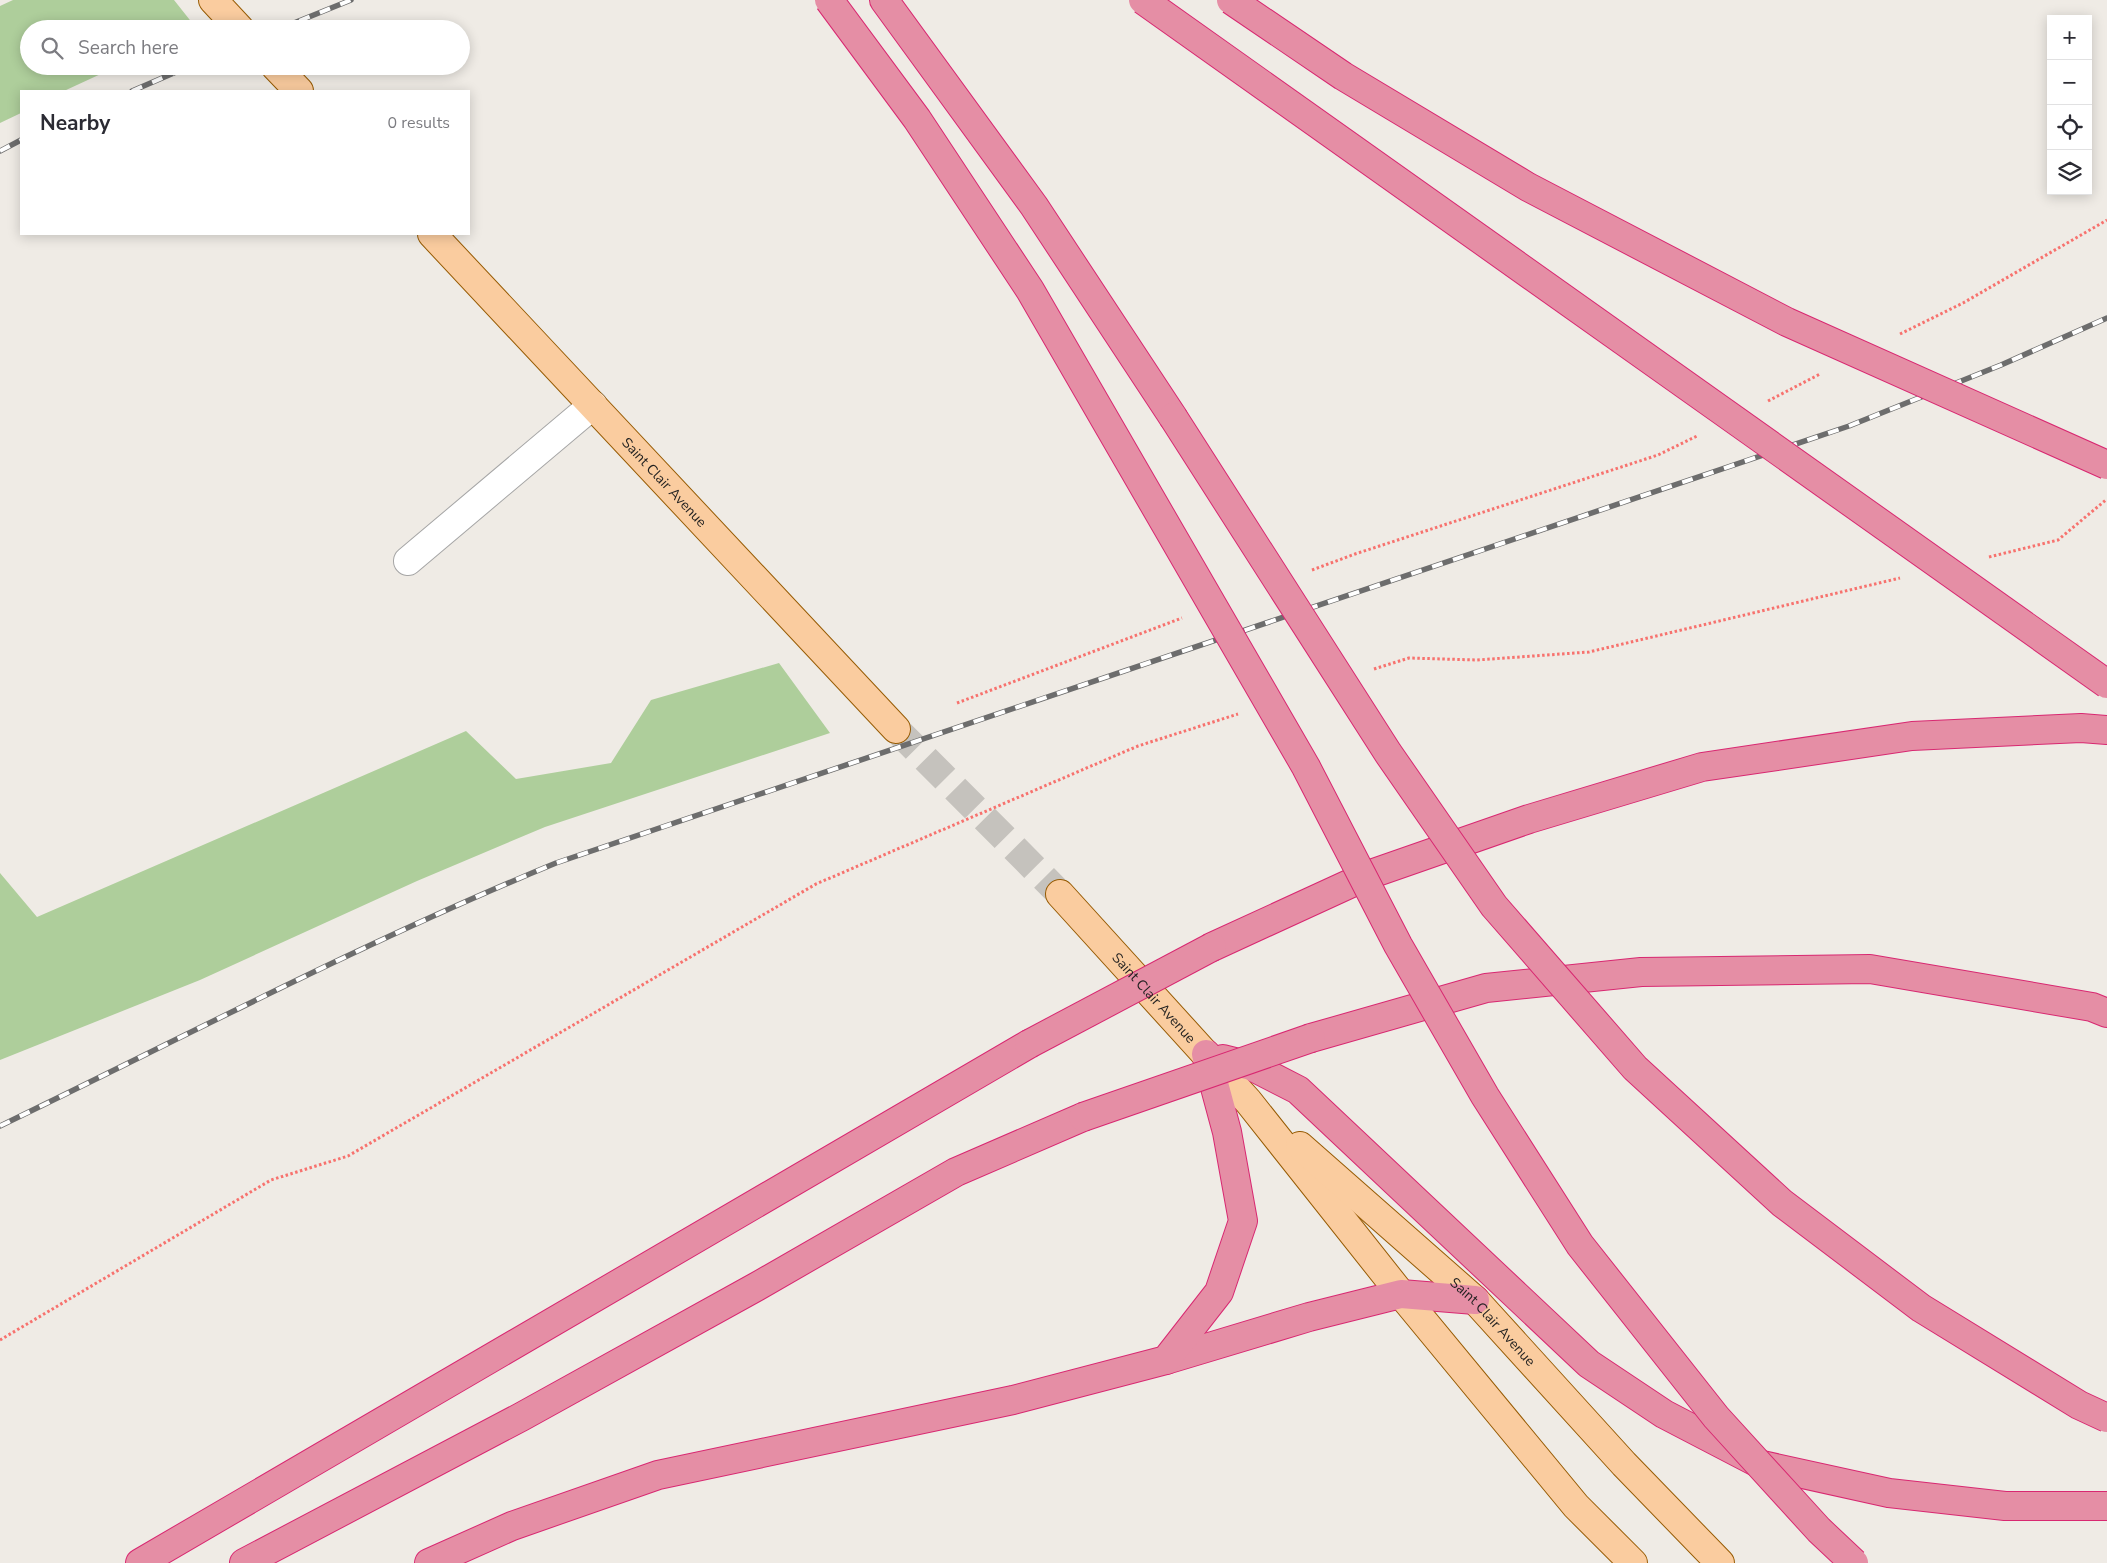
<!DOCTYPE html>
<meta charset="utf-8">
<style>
body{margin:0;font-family:"Nunito Sans",sans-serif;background:#f2f2f3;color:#2b2b33}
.controls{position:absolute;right:15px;top:15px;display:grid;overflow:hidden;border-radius:0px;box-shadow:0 2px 12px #0003}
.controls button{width:45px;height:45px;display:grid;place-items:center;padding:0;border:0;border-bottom:1px solid #e1e1e2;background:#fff;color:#2b2b33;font:25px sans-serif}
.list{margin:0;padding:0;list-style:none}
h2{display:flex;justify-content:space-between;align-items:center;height:65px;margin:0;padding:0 20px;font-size:21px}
h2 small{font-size:16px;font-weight:400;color:#7c7c81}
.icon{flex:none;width:28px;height:28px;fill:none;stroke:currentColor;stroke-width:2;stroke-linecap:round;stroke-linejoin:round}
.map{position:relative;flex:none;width:2107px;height:1563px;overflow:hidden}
.search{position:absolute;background:#fff;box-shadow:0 2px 12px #0003;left:20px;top:20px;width:450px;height:55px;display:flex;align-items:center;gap:12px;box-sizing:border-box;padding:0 18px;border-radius:28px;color:#7c7c81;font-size:19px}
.panel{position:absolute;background:#fff;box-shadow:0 2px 12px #0003;left:20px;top:90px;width:450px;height:145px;border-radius:0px}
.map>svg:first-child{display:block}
.forest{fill:#aece9b}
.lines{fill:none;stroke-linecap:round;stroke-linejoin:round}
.major-tunnel{stroke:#c5c2bd;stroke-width:28;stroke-dasharray:28 14;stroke-linecap:butt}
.minor-casing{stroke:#a6a6a6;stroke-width:30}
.major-casing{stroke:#975b03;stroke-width:30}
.highway-casing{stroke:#d82871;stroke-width:30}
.path{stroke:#f7726e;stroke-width:3;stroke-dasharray:2.5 2.5;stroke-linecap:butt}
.minor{stroke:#fff;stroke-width:28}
.major{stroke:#facc9f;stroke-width:28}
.highway{stroke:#e58ea5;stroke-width:28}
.rail-casing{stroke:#6d6d6d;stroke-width:5.5}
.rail{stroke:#fff;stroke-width:4;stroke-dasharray:11;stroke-linecap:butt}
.highway-bridge-casing{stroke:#d82871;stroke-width:30;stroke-linecap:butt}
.highway-bridge{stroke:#e58ea5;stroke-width:28}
.labels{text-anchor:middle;stroke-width:4;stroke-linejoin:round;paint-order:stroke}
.street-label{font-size:14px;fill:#1f1f1f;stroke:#fff}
</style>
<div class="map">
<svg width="2107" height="1563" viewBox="0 0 2107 1563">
<rect width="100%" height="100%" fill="#efebe5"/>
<g class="forest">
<path d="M13 0H174L197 29H29V66H118L64 91H21V113L0 123V6Z"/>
<path d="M779 663 830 733 545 827 417 881 200 980 0 1060V873L37 917 466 731 516 779 611 763 651 700Z"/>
</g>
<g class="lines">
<path class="major-tunnel" d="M896 729 1060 894"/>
<defs>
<path id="minor" d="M408 561 593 405"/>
<g id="major">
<path d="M213 0 240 29"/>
<path d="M275 66 299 91"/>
<path id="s1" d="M432 234 896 729"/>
<path id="s2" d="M1060 894 1248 1101 1401 1294 1576 1506 1633 1563"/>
<path id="s3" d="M1300 1146 1475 1300 1624 1464 1720 1563"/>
</g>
<g id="highway">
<path d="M884 0 1034 206 1173 417"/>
<path d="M1212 947 1371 874 1529 819 1702 767 1912 736 2081 728 2107 730"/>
<path d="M1311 1038 1486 988 1641 972 1870 969 2092 1007 2107 1013"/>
<path d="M1223 1059 1251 1066 1298 1090 1589 1364 1664 1414 1762 1465 1889 1493 2005 1506H2107"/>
<path d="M1166 1360 1309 1317 1401 1294 1475 1300"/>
<path d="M140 1563 1029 1044"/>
<path d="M244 1563 521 1417 756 1287 956 1172 1083 1117"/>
<path d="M429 1563 512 1526 658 1475 1013 1400 1166 1360 1219 1292 1243 1221 1227 1132 1206 1054"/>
</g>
</defs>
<use href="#minor" class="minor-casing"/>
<use href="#major" class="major-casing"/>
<use href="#highway" class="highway-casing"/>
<g class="path">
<path d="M1900 334 1963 303 2107 220"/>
<path d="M1768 401 1820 374"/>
<path d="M1989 557 2058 540 2107 499"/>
<path d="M1312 570 1355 554 1658 455 1697 436"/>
<path d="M1374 669 1409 658 1477 660 1589 652 1900 578"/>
<path d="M957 703 1182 618"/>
<path d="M0 1340 271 1180 348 1156 816 884 1138 746 1238 714"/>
</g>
<use href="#minor" class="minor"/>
<use href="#major" class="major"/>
<use href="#highway" class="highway"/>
<defs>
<g id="rail">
<path d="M279 29 351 0"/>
<path d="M132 91 190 66"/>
<path d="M0 151 21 140"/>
<path d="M0 1126C184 1037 366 941 556 863L1849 426 2001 365 2107 318"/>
</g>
</defs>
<use href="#rail" class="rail-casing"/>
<use href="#rail" class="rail"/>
<defs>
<g id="highway-bridge">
<path d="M829 0 917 119 1030 290 1306 767 1398 945 1485 1096 1580 1245 1716 1417 1819 1530 1854 1563"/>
<path d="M1143 0 2107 684"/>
<path d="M1231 0 1343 76 1528 187 1787 322 2107 465"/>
<path d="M1173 417 1388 753 1494 906 1635 1068 1782 1203 1921 1308 2079 1405 2107 1418"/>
<path d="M1029 1044 1212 947"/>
<path d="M1083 1117 1311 1038"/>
</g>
</defs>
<use href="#highway-bridge" class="highway-bridge-casing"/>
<use href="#highway-bridge" class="highway-bridge"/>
</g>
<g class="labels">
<g class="street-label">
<text dy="5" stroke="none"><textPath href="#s1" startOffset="340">Saint Clair Avenue</textPath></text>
<text dy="5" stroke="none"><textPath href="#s2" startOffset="140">Saint Clair Avenue</textPath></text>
<text dy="5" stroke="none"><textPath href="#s3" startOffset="261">Saint Clair Avenue</textPath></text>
</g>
</g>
</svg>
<div class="controls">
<button>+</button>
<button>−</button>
<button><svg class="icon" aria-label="locate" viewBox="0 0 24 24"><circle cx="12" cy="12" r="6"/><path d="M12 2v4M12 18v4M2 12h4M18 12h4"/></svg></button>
<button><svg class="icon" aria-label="layers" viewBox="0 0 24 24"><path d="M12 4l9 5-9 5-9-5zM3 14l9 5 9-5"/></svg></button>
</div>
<div class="search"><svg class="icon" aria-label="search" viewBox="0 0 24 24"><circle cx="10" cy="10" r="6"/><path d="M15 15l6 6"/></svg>Search here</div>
<section class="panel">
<h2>Nearby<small>0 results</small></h2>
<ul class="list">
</ul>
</section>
</div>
